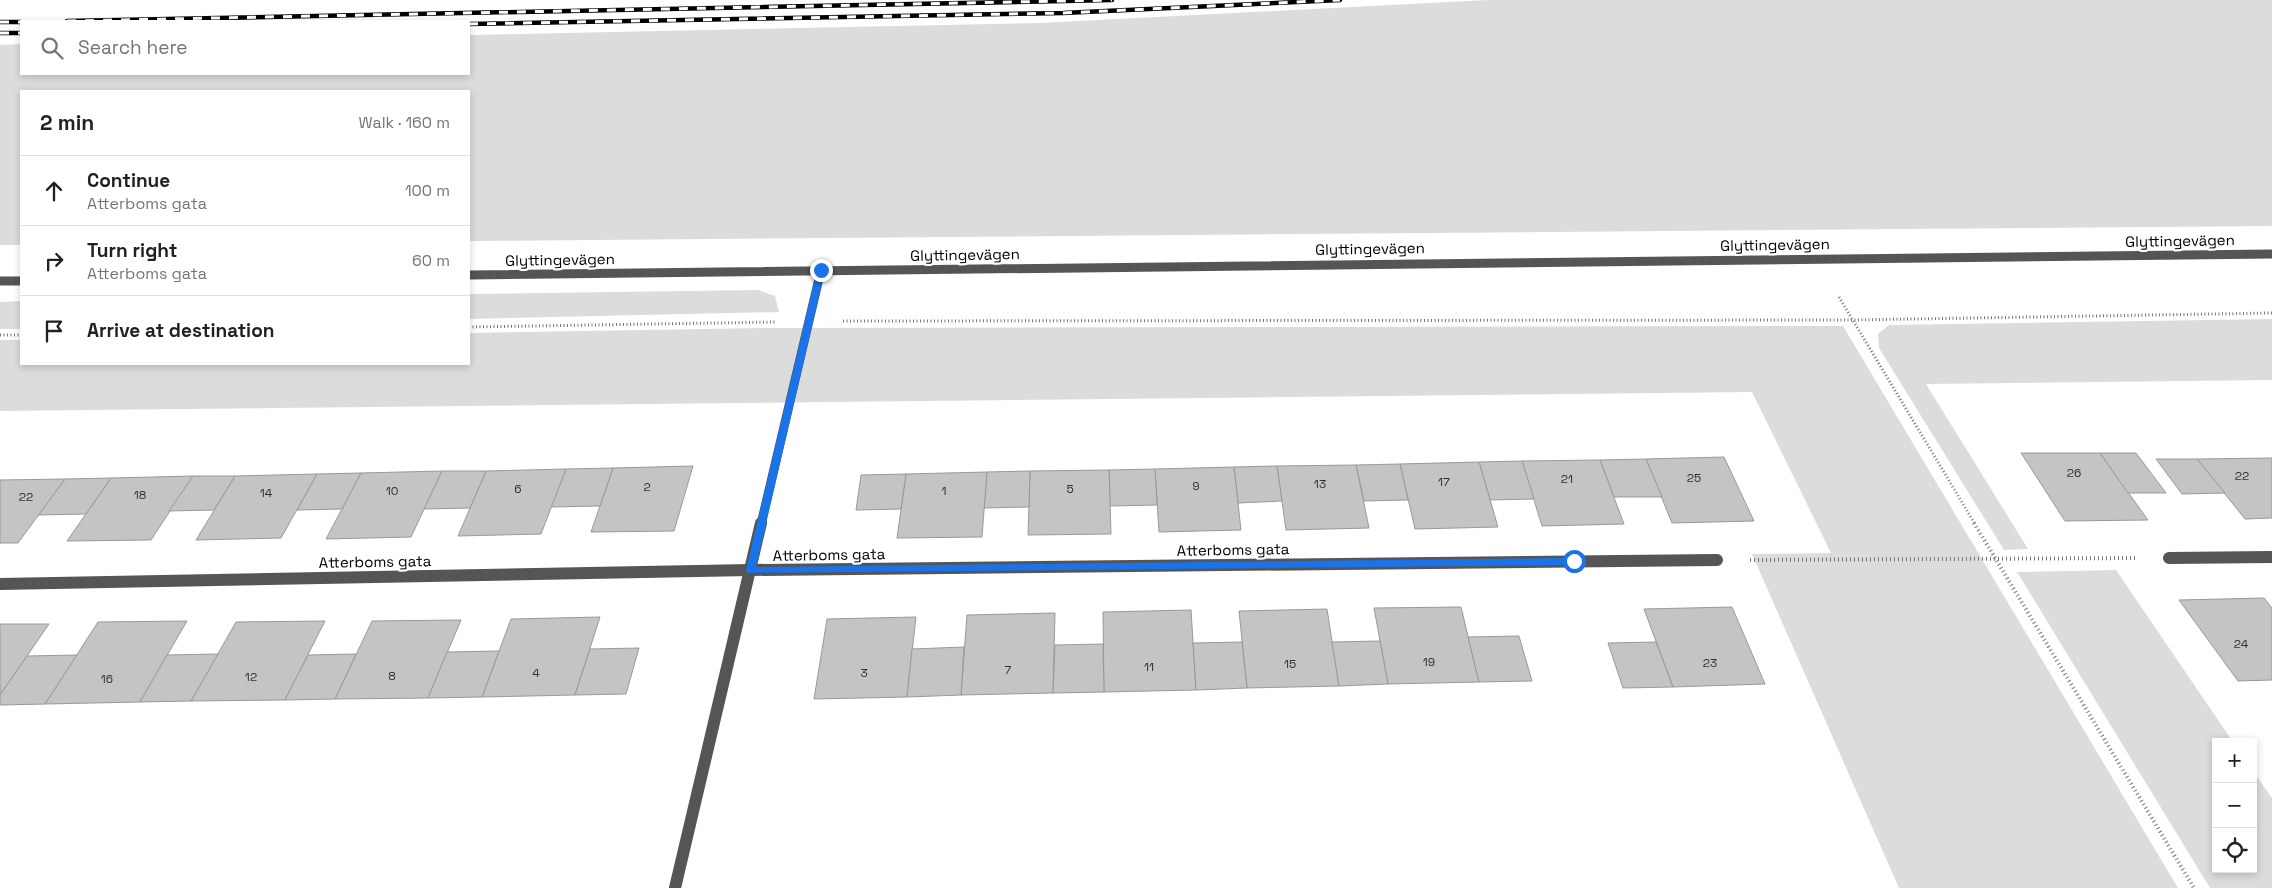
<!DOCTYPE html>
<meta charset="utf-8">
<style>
body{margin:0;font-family:"Space Grotesk",sans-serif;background:#f2f2f2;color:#202124}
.controls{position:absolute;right:15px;bottom:15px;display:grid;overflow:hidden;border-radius:0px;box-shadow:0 2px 8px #0003}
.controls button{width:45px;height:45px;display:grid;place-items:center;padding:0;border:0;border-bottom:1px solid #e0e0e0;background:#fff;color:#202124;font:25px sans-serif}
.stop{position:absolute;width:15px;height:15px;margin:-11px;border:4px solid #1a73e8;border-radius:50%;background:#fff}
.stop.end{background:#1a73e8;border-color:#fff;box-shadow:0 1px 5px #0008}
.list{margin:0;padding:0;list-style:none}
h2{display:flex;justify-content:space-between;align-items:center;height:65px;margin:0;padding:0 20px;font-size:21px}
h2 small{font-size:16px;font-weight:400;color:#757577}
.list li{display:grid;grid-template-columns:32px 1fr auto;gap:15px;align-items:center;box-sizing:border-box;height:70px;padding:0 20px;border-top:1px solid #e0e0e0}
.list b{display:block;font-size:19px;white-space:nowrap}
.list p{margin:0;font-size:16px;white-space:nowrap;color:#757577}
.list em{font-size:16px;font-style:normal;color:#757577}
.icon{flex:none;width:28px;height:28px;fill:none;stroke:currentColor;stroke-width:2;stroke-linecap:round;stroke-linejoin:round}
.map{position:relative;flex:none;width:2272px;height:888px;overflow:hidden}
.search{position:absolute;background:#fff;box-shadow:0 2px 8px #0003;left:20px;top:20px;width:450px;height:55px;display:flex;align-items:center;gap:12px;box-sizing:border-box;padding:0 18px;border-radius:0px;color:#757577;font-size:19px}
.panel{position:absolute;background:#fff;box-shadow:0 2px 8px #0003;left:20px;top:90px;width:450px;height:275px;border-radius:0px}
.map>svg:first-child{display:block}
.green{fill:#dcdcdc}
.building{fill:#c4c4c4;stroke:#999}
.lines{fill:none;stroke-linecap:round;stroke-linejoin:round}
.path-far1{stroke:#777;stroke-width:3;stroke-dasharray:1 2.5;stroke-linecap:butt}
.path{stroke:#777;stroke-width:4;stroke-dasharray:1 3;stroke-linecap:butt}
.minor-far1{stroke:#555;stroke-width:9}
.minor{stroke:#555;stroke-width:12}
.tertiary{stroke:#555;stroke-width:9}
.rail-casing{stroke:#000;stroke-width:4.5}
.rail{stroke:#fff;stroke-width:3;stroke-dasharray:9;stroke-linecap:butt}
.route{fill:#1a73e8}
.labels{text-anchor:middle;stroke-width:4.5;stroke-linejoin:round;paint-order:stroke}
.number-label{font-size:12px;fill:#313131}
.street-label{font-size:15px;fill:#000;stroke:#fff}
</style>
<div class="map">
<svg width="2272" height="888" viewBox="0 0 2272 888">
<rect width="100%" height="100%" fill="#fff"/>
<g class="green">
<path d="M1488 0H2272V226L469 241V91H21V245H0V45L21 44V74H469V35L1040 23Z"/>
<path d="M758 290 775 296 779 312 469 319V294Z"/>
<path d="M21 301V329H0V302Z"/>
<path d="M2272 319V380L1926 384 2028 549 2004 550 1879 348 1878 334 1889 325Z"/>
<path d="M1843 326 2178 888H1899L1752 554 1831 553 1752 392 0 411V340H21V364H469V333L767 328Z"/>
<path d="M2116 570 2233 742H2216V869H2253V771L2272 798V888H2210L2017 572Z"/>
</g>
<g class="building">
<path d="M2021 453H2100L2148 520 2065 521Z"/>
<path d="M2100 453H2136L2166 493H2128Z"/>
<path d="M1724 457 1754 521 1672 523 1646 459Z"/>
<path d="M2272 458V518L2245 519 2197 459Z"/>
<path d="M1646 459 1662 497H1614L1600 460Z"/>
<path d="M2156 459H2197L2225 493 2182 494Z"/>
<path d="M1600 460 1624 524 1542 526 1522 461Z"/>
<path d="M1522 461 1534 499 1490 500 1479 462Z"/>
<path d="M1479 462 1498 527 1415 529 1400 464Z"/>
<path d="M1400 464 1408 500 1364 501 1356 465Z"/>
<path d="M1356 465 1369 528 1286 530 1277 466Z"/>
<path d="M693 466 674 531 591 532 613 468Z"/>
<path d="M1277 466 1282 501 1238 503 1234 467Z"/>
<path d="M1234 467 1241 530 1159 532 1155 469Z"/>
<path d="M613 468 600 506 551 507 566 469Z"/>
<path d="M566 469 541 534 458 536 486 471Z"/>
<path d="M1155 469 1157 505 1110 506 1109 470Z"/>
<path d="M1109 470 1111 534 1028 535 1030 471Z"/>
<path d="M442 471 411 537 326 539 361 473Z"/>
<path d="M442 471H486L470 508 424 509Z"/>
<path d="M1030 471 1029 507 984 508 987 472Z"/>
<path d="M987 472 982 537 897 538 906 474Z"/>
<path d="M361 473 342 509 297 510 317 474Z"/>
<path d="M317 474 281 538 196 540 235 476Z"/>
<path d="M906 474 901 509 856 510 861 475Z"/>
<path d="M193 476 151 540 67 541 111 478Z"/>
<path d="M193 476H235L214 510 169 511Z"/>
<path d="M111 478 86 514 38 515 65 479Z"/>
<path d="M65 479 18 543H0V480Z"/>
<path d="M2264 598 2272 608V680L2238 681 2179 600Z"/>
<path d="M1461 607 1479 682 1388 684 1374 608Z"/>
<path d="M1732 607 1765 684 1673 687 1644 609Z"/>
<path d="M1327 609 1339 686 1247 688 1239 611Z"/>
<path d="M1191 610 1196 690 1104 692 1103 612Z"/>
<path d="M1055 613 1053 693 961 695 967 615Z"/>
<path d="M600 617 575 695 482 697 511 619Z"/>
<path d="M916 617 907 697 814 699 827 619Z"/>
<path d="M461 620 428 698 335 699 372 621Z"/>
<path d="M187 621 140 702 45 704 98 622Z"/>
<path d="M325 621 285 700 191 701 236 622Z"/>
<path d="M0 624H49L0 695Z"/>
<path d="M1519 636 1532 681 1479 682 1468 637Z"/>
<path d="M1380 641 1388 684 1339 686 1332 642Z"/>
<path d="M1242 642 1247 688 1196 690 1193 643Z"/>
<path d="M1656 642 1673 687 1623 688 1608 643Z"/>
<path d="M1103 644 1104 692 1053 693 1055 645Z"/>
<path d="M964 647 961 695 907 697 912 649Z"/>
<path d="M639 648 626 694 575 695 590 649Z"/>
<path d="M499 651 482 697 428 698 447 652Z"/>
<path d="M218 654 191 701 140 702 167 655Z"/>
<path d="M356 654 335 699 285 700 308 655Z"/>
<path d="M77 655 45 704 0 705V695L27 656Z"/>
</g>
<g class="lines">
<g class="path-far1">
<path d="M1839 297 1975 524"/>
<path d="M843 321 1852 320 2272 313"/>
<path d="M469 327 776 322"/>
<path d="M0 335H21"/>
</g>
<g class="path">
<path d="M1974 523 2194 888"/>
<path d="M1750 560 2136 558"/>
</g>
<path class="minor-far1" d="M761 524 821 270"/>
<g class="minor">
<path d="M2169 558 2272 557"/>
<path d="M0 584 751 570 1717 560"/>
<path d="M675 888 761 523"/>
</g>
<g class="tertiary">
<path d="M469 275 2272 254"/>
<path d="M0 281H21"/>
</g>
<defs>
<g id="rail">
<path d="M67 21 1112 0"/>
<path d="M0 22H21"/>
<path d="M469 24 1063 13 1340 0"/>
<path d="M0 33H21"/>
</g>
</defs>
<use href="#rail" class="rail-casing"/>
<use href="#rail" class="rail"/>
</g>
<path class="route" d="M821 268 825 270 756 567 1574 558 1578 561 1574 565 747 573 746 570 817 270Z"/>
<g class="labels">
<g class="number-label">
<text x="2074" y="477">26</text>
<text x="2242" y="480">22</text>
<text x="1694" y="482">25</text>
<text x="1567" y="483">21</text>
<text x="1444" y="486">17</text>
<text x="1320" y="488">13</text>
<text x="1196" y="490">9</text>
<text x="647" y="491">2</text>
<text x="518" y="493">6</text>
<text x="1070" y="493">5</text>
<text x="392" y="495">10</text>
<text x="944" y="495">1</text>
<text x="266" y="497">14</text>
<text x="140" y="499">18</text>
<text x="26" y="501">22</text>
<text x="2241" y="648">24</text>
<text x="1429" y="666">19</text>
<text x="1710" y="667">23</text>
<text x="1290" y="668">15</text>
<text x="1149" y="671">11</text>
<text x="1008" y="674">7</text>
<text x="536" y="677">4</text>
<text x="864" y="677">3</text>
<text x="392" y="680">8</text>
<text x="251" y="681">12</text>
<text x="107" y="683">16</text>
</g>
<g class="street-label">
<text transform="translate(2180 241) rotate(-1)" y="5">Glyttingevägen</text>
<text transform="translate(1775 245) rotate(-1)" y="5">Glyttingevägen</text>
<text transform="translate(1370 249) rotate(-1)" y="5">Glyttingevägen</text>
<text transform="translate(965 255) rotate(-1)" y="5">Glyttingevägen</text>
<text transform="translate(560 260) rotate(-1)" y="5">Glyttingevägen</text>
<text transform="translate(1233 550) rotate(-1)" y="5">Atterboms gata</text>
<text transform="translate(829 555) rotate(-1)" y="5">Atterboms gata</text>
<text transform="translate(375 562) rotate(-1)" y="5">Atterboms gata</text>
</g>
</g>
</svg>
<div class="controls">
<button>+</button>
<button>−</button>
<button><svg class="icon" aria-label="locate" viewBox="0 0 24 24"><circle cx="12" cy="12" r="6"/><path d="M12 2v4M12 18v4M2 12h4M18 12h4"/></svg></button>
</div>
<div class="stop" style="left:1574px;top:561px"></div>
<div class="stop end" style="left:821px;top:270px"></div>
<div class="search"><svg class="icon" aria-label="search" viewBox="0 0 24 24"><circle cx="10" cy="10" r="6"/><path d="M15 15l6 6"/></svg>Search here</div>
<section class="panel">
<h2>2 min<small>Walk · 160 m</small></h2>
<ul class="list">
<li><svg class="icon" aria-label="ahead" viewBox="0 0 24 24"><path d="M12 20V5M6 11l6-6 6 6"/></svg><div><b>Continue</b><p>Atterboms gata</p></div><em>100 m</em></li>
<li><svg class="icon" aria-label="right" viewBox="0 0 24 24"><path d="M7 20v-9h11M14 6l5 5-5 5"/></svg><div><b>Turn right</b><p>Atterboms gata</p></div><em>60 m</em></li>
<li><svg class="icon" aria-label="arrive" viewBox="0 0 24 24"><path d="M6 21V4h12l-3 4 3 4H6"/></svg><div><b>Arrive at destination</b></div></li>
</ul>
</section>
</div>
